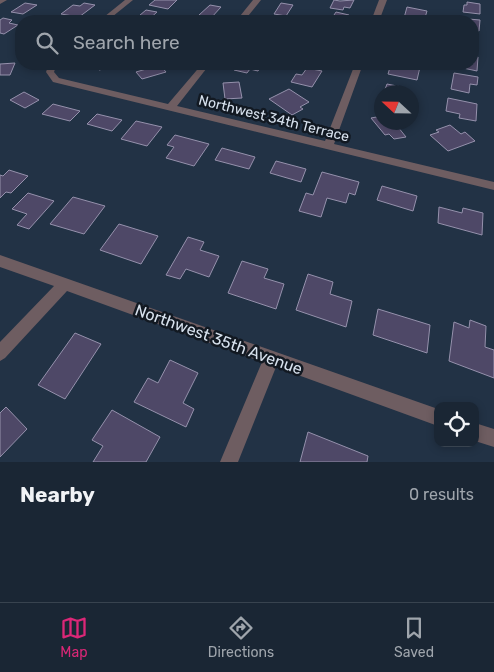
<!DOCTYPE html>
<style>
body{margin:0;font-family:Rubik,sans-serif;background:#232e3c;color:#f1f3f6}
.controls{position:absolute;right:15px;bottom:15px;display:grid;overflow:hidden;border-radius:10px;box-shadow:0 2px 8px #0003}
.controls button{width:45px;height:45px;display:grid;place-items:center;padding:0;border:0;border-bottom:1px solid #38434f;background:#1a2634;color:#f1f3f6;font:25px sans-serif}
.compass{position:absolute;left:374px;top:85px;width:45px;height:45px;border-radius:50%;background:#1a2634;box-shadow:0 2px 8px #0003;rotate:292deg}
.list{margin:0;padding:0;list-style:none}
h2{display:flex;justify-content:space-between;align-items:center;height:65px;margin:0;padding:0 20px;font-size:21px}
h2 small{font-size:16px;font-weight:400;color:#9fa5ac}
.icon{flex:none;width:28px;height:28px;fill:none;stroke:currentColor;stroke-width:2;stroke-linecap:round;stroke-linejoin:round}
.map{position:relative;flex:none;width:494px;height:462px;overflow:hidden}
.search{position:absolute;background:#1a2634;box-shadow:0 2px 8px #0003;left:15px;right:15px;top:15px;height:55px;display:flex;align-items:center;gap:12px;box-sizing:border-box;padding:0 18px;border-radius:20px;color:#9fa5ac;font-size:19px}
.sheet{height:140px;background:#1a2634}
nav{display:flex;justify-content:space-around;align-items:center;box-sizing:border-box;height:70px;border-top:1px solid #38434f;background:#1a2634;font-size:14px;color:#9fa5ac}
nav a{display:grid;justify-items:center;gap:2px}
nav .on{color:#db2777}
.map>svg:first-child{display:block}
.building{fill:#4e4867;stroke:#9591ac}
.lines{fill:none;stroke-linecap:round;stroke-linejoin:round}
.minor{fill:#6e5d61;fill-rule:evenodd}
.labels{text-anchor:middle;stroke-width:5;stroke-linejoin:round;paint-order:stroke}
.street-label{font-size:14px;fill:#d8e2ee;stroke:#121922}
.near-street-label{font-size:16px;fill:#d8e2ee;stroke:#121922}
</style>
<div class="map">
<svg width="494" height="462" viewBox="0 0 494 462">
<rect width="100%" height="100%" fill="#223245"/>
<g class="building">
<path d="M155 0H177L168 9 149 5Z"/>
<path d="M334 0 340 1 354 0 350 8 344 7 343 10 330 8Z"/>
<path d="M467 2 480 4V14L463 12 464 5H467Z"/>
<path d="M25 3 37 5 23 14 11 12Z"/>
<path d="M84 3 95 5 79 17 61 14 73 5 80 6Z"/>
<path d="M281 3 293 5 286 16 274 14Z"/>
<path d="M210 5 221 7 211 18 199 15Z"/>
<path d="M407 7 427 11 424 21 404 18Z"/>
<path d="M146 10 157 12 147 21H133Z"/>
<path d="M336 12 349 15 345 21H330Z"/>
<path d="M50 16 77 21H42Z"/>
<path d="M3 18 12 20 9 23 18 25 4 34 0 33V20Z"/>
<path d="M457 18 480 20 479 31 473 30V21H456Z"/>
<path d="M473 56 478 57 477 71 463 68V65L457 64H473Z"/>
<path d="M15 63 10 75H0V64Z"/>
<path d="M96 64H116L117 66 99 70Z"/>
<path d="M238 64H262L258 71 250 69 247 73 234 70Z"/>
<path d="M391 64 420 67 417 80 388 74Z"/>
<path d="M160 65 166 72 142 79 136 72Z"/>
<path d="M307 68 322 71 312 87 291 82 296 74 302 75Z"/>
<path d="M454 73 478 77 477 85 470 84 469 93 451 89Z"/>
<path d="M239 82 242 98 225 99 223 83Z"/>
<path d="M387 84 402 87 401 92H384Z"/>
<path d="M289 89 309 102 300 107 303 109 292 115 269 99Z"/>
<path d="M24 92 39 100 25 108 10 100Z"/>
<path d="M448 98 477 104 476 121 459 118 460 114 446 111Z"/>
<path d="M53 104 80 111 70 121 42 114Z"/>
<path d="M97 114 122 120 112 131 87 124Z"/>
<path d="M382 116V122H394L406 137 394 139 389 134 385 135 371 118Z"/>
<path d="M136 121 162 127 147 146 121 139Z"/>
<path d="M450 125 461 134 465 132 475 141 448 151 430 135 439 132 436 130Z"/>
<path d="M175 135 209 144 194 166 166 158 174 147 167 145Z"/>
<path d="M222 148 255 157 249 169 215 160Z"/>
<path d="M276 161 306 169 301 182 270 173Z"/>
<path d="M9 170 28 176 11 193 6 192 0 198V175L3 176Z"/>
<path d="M322 172 359 182 355 195 349 193 346 203 327 198 321 217 299 211 306 193 313 195Z"/>
<path d="M382 186 417 196 413 211 377 200Z"/>
<path d="M28 193 54 201 29 229 17 225 27 214 12 209Z"/>
<path d="M73 197 105 206 84 234 50 224Z"/>
<path d="M439 207 462 213 463 208 483 213 482 235 438 223Z"/>
<path d="M119 224 158 236 141 264 100 250Z"/>
<path d="M188 237 204 242 200 250 219 256 209 277 186 269 180 279 166 275Z"/>
<path d="M242 261 268 269 264 278 284 284 276 309 228 293Z"/>
<path d="M308 274 333 282 330 294 352 301 346 327 296 310Z"/>
<path d="M378 309 430 325 427 353 373 335Z"/>
<path d="M470 320 486 326 485 347 494 350V378L449 361 454 322 469 328Z"/>
<path d="M75 333 101 344 65 399 38 385Z"/>
<path d="M170 360 198 373 183 403 194 409 186 427 134 402 148 378 158 383Z"/>
<path d="M6 407 27 429 0 457V413Z"/>
<path d="M112 410 160 437 146 462H93L103 446 92 440Z"/>
<path d="M308 432 368 456 367 462H300Z"/>
</g>
<g class="lines">
<g class="minor">
<path d="M0 0H7L0 4Z"/>
<path d="M125 0H133L107 21H99Z"/>
<path d="M253 0H261L244 21H236Z"/>
<path d="M379 0H387L379 21H371Z"/>
<path d="M49 64H57L54 72 59 78 168 104 202 64H210L177 106 325 141 355 64H363L334 144 494 182V190L53 82 46 72Z"/>
<path d="M0 255 438 409V426L276 367 238 462H220L262 362 67 291 5 358 0 361V342L54 286 0 267Z"/>
<path d="M475 423 494 429V447L475 441Z"/>
</g>
</g>
<g class="labels">
<g class="street-label">
<text transform="translate(274 118) rotate(14)" y="5">Northwest 34th Terrace</text>
</g>
<g class="near-street-label">
<text transform="translate(219 339) rotate(20)" y="6">Northwest 35th Avenue</text>
</g>
</g>
</svg>
<div class="controls">
<button><svg class="icon" aria-label="locate" viewBox="0 0 24 24"><circle cx="12" cy="12" r="6"/><path d="M12 2v4M12 18v4M2 12h4M18 12h4"/></svg></button>
</div>
<svg class="compass" viewBox="-18 -18 36 36"><path d="M0-13l5 13h-10z" fill="#e53935"/><path d="M0 13l5-13h-10z" fill="#9fa5ac"/></svg>
<div class="search"><svg class="icon" aria-label="search" viewBox="0 0 24 24"><circle cx="10" cy="10" r="6"/><path d="M15 15l6 6"/></svg>Search here</div>
</div>
<section class="sheet">
<h2>Nearby<small>0 results</small></h2>
<ul class="list">
</ul>
</section>
<nav>
<a class="on"><svg class="icon" aria-label="map" viewBox="0 0 24 24"><path d="M3 6l6-2 6 2 6-2v14l-6 2-6-2-6 2zM9 4v14M15 6v14"/></svg>Map</a>
<a><svg class="icon" aria-label="directions" viewBox="0 0 24 24"><path d="M12 3l9 9-9 9-9-9zM9 14v-3h6M13 9l2 2-2 2"/></svg>Directions</a>
<a><svg class="icon" aria-label="saved" viewBox="0 0 24 24"><path d="M7 4h10v16l-5-4-5 4z"/></svg>Saved</a>
</nav>
